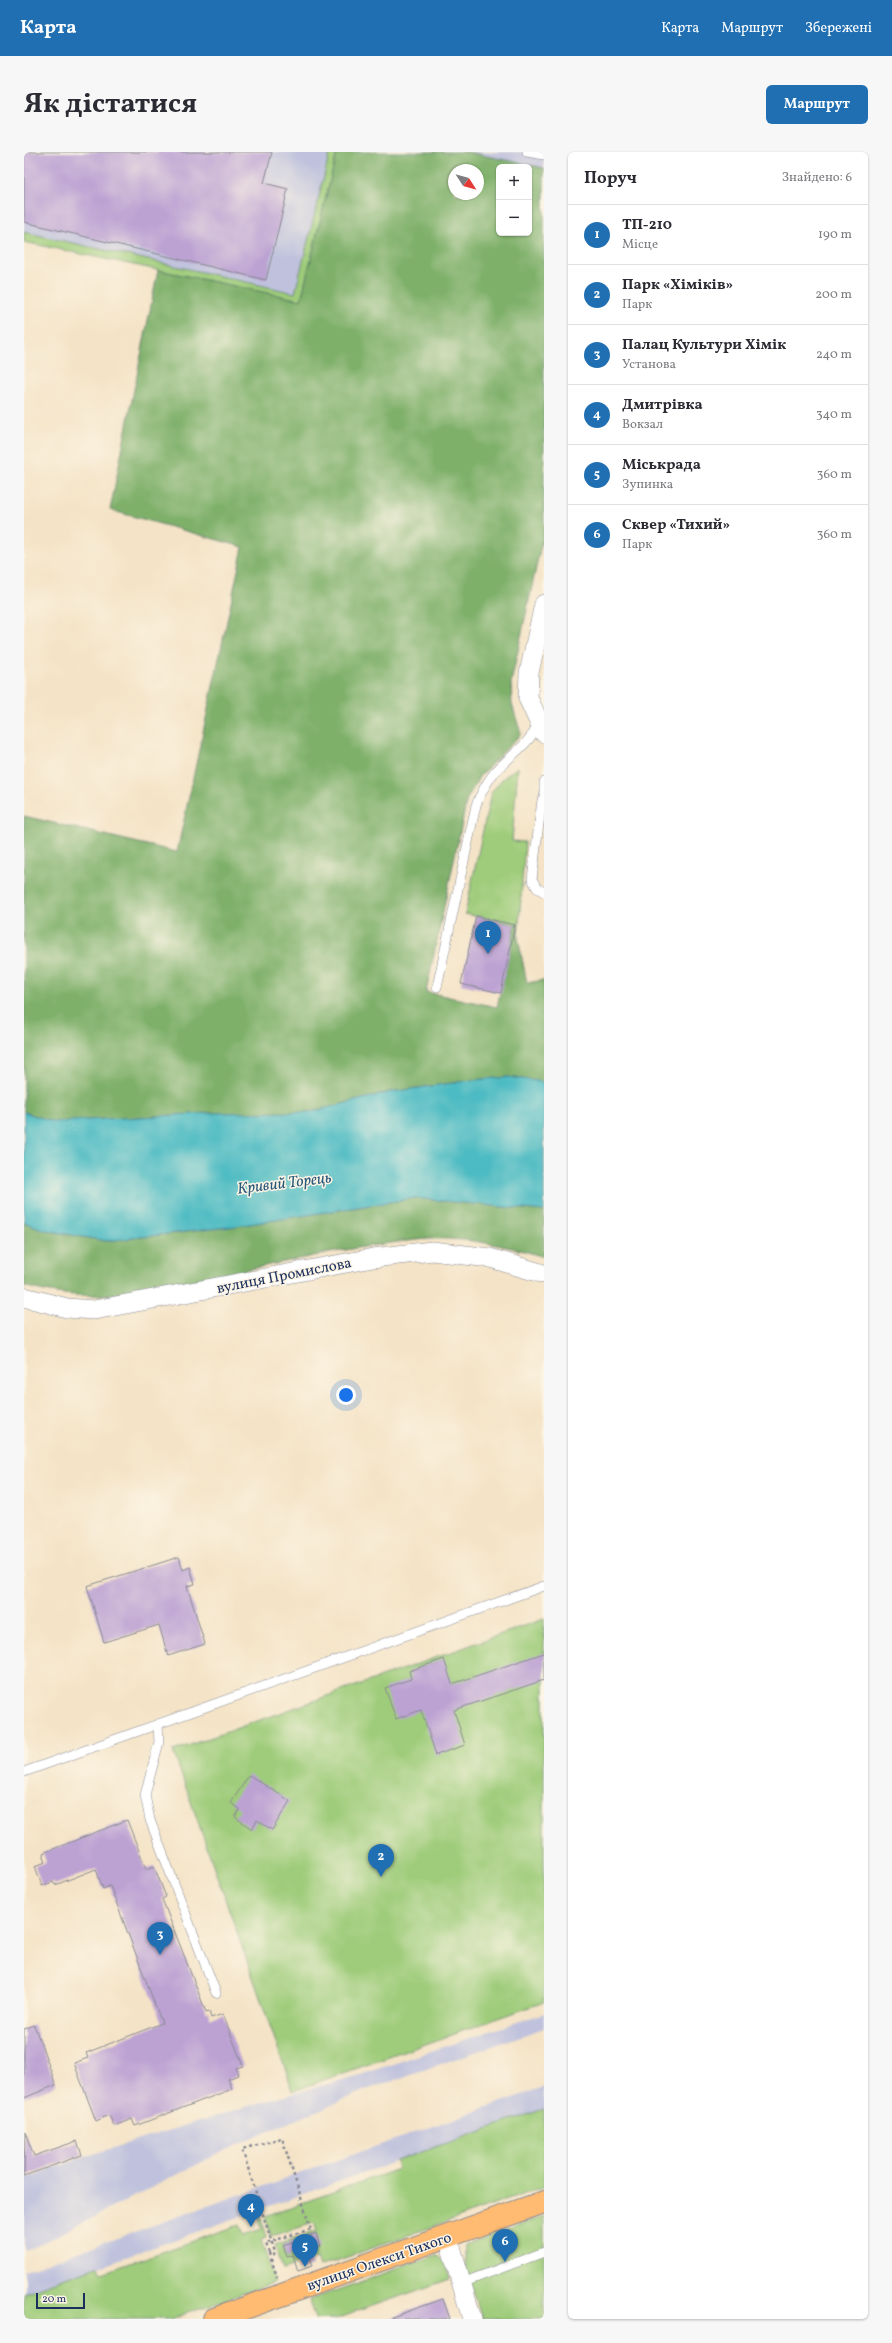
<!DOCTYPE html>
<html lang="uk">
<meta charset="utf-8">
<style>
body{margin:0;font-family:Vollkorn,serif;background:#f7f7f7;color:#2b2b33}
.controls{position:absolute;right:12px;top:12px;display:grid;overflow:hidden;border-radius:6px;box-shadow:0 1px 3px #0004}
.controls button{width:36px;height:36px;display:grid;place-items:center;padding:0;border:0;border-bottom:1px solid #e1e1e2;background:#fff;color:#2b2b33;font:20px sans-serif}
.compass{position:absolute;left:424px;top:12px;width:36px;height:36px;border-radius:50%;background:#fff;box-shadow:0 1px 3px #0004;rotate:126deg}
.scale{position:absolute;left:12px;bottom:10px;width:49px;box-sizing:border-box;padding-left:4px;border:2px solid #1b2f5e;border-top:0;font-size:11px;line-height:14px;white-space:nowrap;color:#1b2f5e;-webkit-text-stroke:3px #fcf5e5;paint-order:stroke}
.you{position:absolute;left:322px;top:1243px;width:14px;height:14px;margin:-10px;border:3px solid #fff;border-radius:50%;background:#1a73e8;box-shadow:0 0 0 6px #1a73e833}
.badge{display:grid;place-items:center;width:26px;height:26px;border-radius:50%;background:#1f6fb2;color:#fff;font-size:13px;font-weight:700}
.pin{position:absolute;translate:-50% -33px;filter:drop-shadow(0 1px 2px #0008)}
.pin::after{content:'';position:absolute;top:21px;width:14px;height:12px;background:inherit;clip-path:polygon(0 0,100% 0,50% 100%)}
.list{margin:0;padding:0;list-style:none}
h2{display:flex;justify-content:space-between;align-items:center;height:52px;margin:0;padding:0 16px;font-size:17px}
h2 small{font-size:13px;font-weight:400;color:#7c7c81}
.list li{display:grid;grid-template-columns:26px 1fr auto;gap:12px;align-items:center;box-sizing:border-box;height:60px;padding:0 16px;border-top:1px solid #e1e1e2}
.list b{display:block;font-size:15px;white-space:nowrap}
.list p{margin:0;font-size:13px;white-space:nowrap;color:#7c7c81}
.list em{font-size:13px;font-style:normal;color:#7c7c81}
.map{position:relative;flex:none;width:520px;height:2167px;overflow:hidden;border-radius:6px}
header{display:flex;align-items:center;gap:24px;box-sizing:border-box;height:56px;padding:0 20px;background:#1f6fb2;color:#fff}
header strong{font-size:19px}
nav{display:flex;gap:22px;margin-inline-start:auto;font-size:14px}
.intro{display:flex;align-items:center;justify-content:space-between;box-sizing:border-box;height:96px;padding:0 24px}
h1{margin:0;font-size:28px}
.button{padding:10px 18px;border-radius:6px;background:#1f6fb2;color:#fff;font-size:14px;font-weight:700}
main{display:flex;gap:24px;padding:0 24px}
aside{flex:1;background:#fff;border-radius:6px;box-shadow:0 1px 3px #0004}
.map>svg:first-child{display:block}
.industrial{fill:#c0c2dd}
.green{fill:#9fcc7a;stroke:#5d7e6c;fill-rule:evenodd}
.forest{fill:#7fb06a;stroke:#4d7064;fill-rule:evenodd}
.water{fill:#4dbbc3;stroke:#347590}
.building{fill:#bca2d3}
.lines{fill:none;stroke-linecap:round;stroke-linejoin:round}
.service-casing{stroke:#888992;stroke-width:10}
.minor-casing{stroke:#888992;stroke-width:20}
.primary-casing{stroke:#888992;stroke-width:24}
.path{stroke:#888992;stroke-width:2.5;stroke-dasharray:3 3;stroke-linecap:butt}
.service{stroke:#fff;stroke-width:9}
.minor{stroke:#fff;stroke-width:19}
.primary{stroke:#ffbb71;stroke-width:22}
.path-bridge{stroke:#888992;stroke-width:2.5;stroke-dasharray:3 3;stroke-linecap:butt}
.labels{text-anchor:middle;stroke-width:3;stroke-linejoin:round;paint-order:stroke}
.street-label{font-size:15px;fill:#1b2f5e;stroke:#fcf5e5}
.water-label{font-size:16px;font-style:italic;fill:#2a597c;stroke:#fcf5e5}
</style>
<header>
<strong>Карта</strong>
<nav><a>Карта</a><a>Маршрут</a><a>Збережені</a></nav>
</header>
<div class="intro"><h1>Як дістатися</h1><a class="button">Маршрут</a></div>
<main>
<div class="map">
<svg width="520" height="2167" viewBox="0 0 520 2167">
<rect width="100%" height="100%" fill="#fcf5e5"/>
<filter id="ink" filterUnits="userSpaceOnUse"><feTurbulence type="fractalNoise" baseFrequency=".025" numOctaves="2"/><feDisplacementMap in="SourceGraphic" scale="8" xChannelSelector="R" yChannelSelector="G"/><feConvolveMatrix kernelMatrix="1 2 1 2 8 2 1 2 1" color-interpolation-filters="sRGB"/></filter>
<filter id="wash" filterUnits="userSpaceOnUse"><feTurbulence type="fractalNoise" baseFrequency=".012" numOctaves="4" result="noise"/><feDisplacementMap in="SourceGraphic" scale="16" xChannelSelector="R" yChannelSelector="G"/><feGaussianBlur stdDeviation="0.9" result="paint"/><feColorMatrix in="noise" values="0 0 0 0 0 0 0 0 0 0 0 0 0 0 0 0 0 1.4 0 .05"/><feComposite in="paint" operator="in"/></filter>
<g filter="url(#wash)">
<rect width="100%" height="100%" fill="#f4e3c6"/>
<g class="industrial">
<path d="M0 0H313L271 147 239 134 0 80Z"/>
<path d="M443 0H520V16Z"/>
<path d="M520 1861V1876L342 1938 212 1993 0 2100V2027L63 2004 214 1957 333 1924Z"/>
<path d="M520 1935V1957L0 2141V2119Z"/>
</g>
<g class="green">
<path d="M306 0H313L277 148 0 90V80L271 141Z"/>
<path d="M494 615 488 689 501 690 495 773 441 762 467 641 478 627Z"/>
<path d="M520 1467V1850L269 1939 149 1599Z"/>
<path d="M520 1957V2035L295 2115 292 2106 259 2118 251 2093 293 2079 290 2071 247 2084 241 2064 374 2017 372 2009ZM292 2082 295 2094 263 2105 260 2093Z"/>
<path d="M520 2064V2167H458C451 2144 438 2117 440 2093Z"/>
<path d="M237 2065 243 2086 237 2088 251 2130 147 2167H0V2141L75 2114 78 2121 215 2073 219 2083 238 2077 235 2066Z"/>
<path d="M412 2103 421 2110 426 2127 311 2167H291L285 2148Z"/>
</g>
<g class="forest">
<path d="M313 0H443L520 16V379L487 531 488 552 497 582 455 625 443 647 402 840 473 855 491 773H495L494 786 503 831 520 828V930L484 925 448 928 367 940 286 960 185 961 30 970 0 960V664L153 700 219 395 86 358 134 118 277 148ZM475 15H505V81H475ZM430 18H454V42H430Z"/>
<path d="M391 1046 520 1059V1105C486 1094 440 1085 404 1087 327 1093 243 1115 166 1129 103 1141 64 1152 0 1134V1070L21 1078 82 1089 213 1074Z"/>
</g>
<path class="water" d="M484 925 520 930V1059L391 1046 213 1074 82 1089 21 1078 0 1070V960L30 970 185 961 286 960 367 940 448 928Z"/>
<g id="blocks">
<g class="building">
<path d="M0 0H248L240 31 264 37 242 128 0 70Z"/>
<path d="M452 764 491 773 477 841 437 832Z"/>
<path d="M155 1405 159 1418 166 1415 171 1432 163 1434 181 1492 144 1504 135 1473 80 1490 63 1434Z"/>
<path d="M520 1501V1528L430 1558 441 1593 412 1603 397 1558 372 1567 361 1536 387 1527 385 1519 420 1507 428 1532Z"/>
<path d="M225 1623 266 1649 248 1678 233 1668 228 1677 211 1665 216 1657 207 1651Z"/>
<path d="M103 1668 122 1717 130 1714 142 1745 138 1747 182 1860 185 1859 187 1866 199 1862 219 1914 212 1916 214 1923 204 1927 208 1937 111 1974 108 1967 90 1974 85 1963 72 1969 50 1911 64 1906 62 1901 138 1871 86 1734 79 1737 72 1717 31 1733 29 1730 18 1734 11 1714 22 1710 19 1701Z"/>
<path d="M10 1873 32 1933 0 1946V1877Z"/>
<path d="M1 1980 10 2004 53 1989 58 2003 0 2024Z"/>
<path d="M292 2082 296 2094 283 2098 288 2114 274 2119 269 2103 263 2105 259 2093Z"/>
<path d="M419 2147 426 2167H368V2165Z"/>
</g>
</g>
</g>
<g filter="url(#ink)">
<use href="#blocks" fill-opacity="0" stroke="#888992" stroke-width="1"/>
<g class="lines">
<defs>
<g id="service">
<path d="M503 0 520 3"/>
<path d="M520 630V650"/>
<path d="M518 648 508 727 513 736 520 740"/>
<path d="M413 835 452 653C457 641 462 631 470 621 486 603 504 594 514 573"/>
<path d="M134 1572 135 1590 121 1643 126 1668 192 1841"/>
<path d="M0 1620 520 1434"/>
<path d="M438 2131 520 2100"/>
</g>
<g id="minor">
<path d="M520 452 505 521 504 546 520 581"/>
<path d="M0 1145 43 1156 70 1158 349 1106 408 1099 466 1106 520 1122"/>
<path d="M424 2085 448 2167"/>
</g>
<path id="primary" d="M190 2167 520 2050"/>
</defs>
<use href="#service" class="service-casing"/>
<use href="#minor" class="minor-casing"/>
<use href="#primary" class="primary-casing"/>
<g class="path">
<path d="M245 2101 253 2125"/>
<path d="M248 2110 251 2100 218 1997 258 1986 287 2077"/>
</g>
<use href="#service" class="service"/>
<use href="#minor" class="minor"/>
<use href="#primary" class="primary"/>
<path class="path-bridge" d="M245 2101 242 2091 287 2077"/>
</g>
</g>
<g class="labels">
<g class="street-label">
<text transform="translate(260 1123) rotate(-11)" y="5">вулиця Промислова</text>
<text transform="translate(355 2109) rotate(-19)" y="5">вулиця Олекси Тихого</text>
</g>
<g class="water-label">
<text transform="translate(260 1030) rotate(-7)" y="6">Кривий Торець</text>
</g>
</g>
</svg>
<div class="controls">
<button>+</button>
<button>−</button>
</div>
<svg class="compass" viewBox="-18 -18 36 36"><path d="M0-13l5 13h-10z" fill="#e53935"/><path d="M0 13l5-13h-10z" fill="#7c7c81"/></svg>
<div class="scale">20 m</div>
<div class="you"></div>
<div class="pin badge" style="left:464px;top:802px">1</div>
<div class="pin badge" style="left:357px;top:1725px">2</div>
<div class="pin badge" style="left:136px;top:1803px">3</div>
<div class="pin badge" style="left:227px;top:2075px">4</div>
<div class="pin badge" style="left:281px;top:2115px">5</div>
<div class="pin badge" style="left:481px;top:2110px">6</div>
</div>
<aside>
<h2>Поруч<small>Знайдено: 6</small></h2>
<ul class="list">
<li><span class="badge">1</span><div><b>ТП-210</b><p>Місце</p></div><em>190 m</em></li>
<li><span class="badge">2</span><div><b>Парк «Хіміків»</b><p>Парк</p></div><em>200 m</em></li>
<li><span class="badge">3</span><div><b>Палац Культури Хімік</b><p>Установа</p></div><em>240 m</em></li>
<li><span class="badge">4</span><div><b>Дмитрівка</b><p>Вокзал</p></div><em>340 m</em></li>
<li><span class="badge">5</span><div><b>Міськрада</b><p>Зупинка</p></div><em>360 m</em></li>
<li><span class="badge">6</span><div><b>Сквер «Тихий»</b><p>Парк</p></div><em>360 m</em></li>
</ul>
</aside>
</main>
